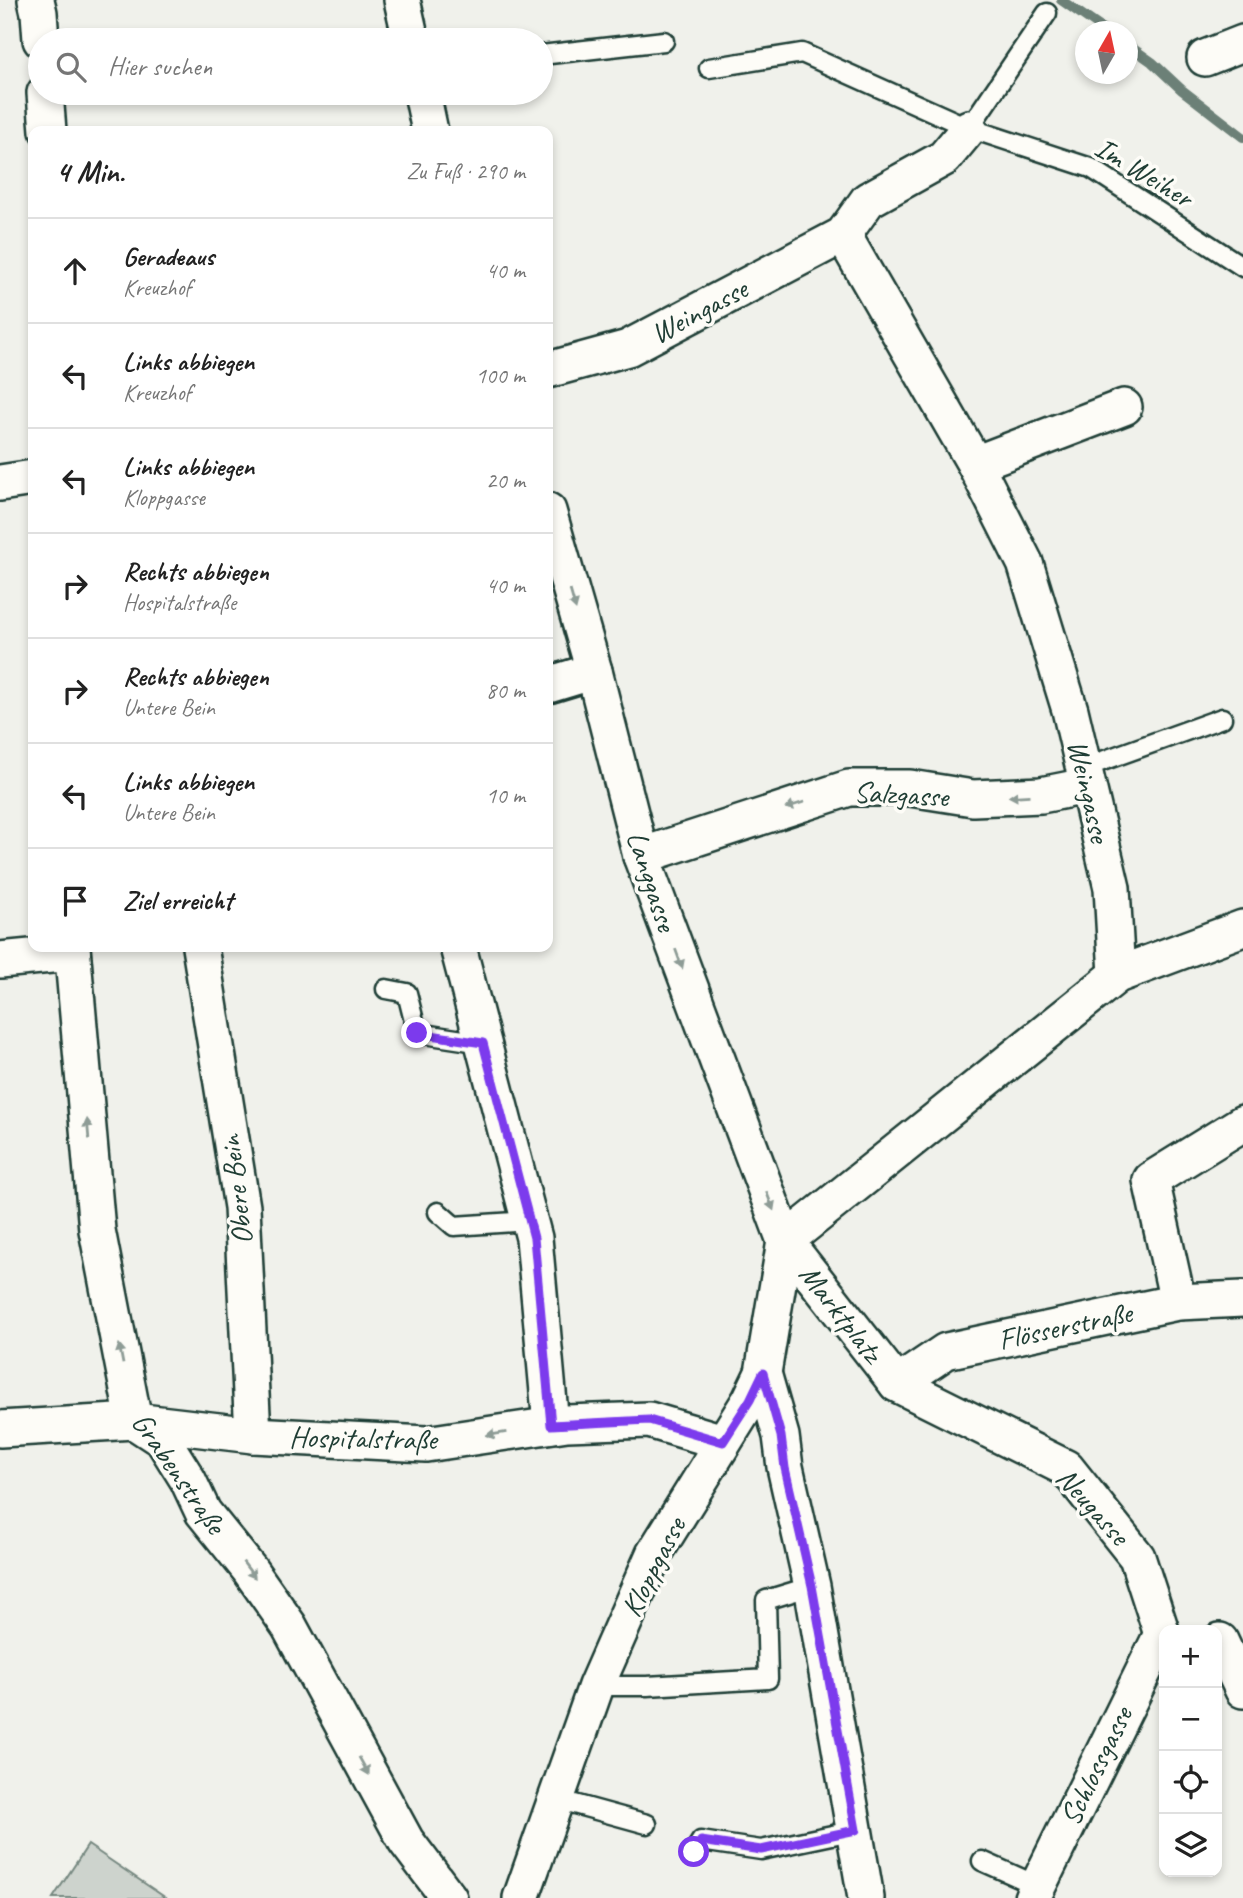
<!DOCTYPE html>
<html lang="de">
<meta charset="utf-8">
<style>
body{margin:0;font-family:Caveat,sans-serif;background:#f6f6f6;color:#222}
.controls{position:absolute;right:21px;bottom:21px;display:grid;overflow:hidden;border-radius:14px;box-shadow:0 4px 10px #0003}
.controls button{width:63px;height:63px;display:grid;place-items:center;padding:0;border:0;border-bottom:2px solid #e0e0e0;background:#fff;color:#222;font:35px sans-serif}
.compass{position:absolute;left:1075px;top:21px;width:63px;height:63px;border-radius:50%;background:#fff;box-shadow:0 4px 10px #0003;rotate:9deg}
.stop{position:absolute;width:21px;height:21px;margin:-16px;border:5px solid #7c3aed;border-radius:50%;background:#fff}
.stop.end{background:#7c3aed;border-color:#fff;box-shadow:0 2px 7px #0008}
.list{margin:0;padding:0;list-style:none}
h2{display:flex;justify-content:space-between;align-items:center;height:91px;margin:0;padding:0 28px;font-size:30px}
h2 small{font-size:23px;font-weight:400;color:#767676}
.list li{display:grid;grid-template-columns:46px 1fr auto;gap:21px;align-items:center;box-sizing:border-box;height:105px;padding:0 28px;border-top:2px solid #e0e0e0}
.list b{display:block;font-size:26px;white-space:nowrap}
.list p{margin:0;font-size:23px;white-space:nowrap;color:#767676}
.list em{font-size:23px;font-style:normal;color:#767676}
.icon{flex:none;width:38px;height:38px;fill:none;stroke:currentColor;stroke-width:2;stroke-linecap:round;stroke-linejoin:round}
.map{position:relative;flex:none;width:1243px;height:1898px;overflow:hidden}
.search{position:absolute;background:#fff;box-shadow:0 4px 10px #0003;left:28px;top:28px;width:525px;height:77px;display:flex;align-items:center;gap:18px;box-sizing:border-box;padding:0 24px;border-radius:38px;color:#767676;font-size:26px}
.panel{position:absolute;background:#fff;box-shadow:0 4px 10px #0003;left:28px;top:126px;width:525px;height:826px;border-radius:14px}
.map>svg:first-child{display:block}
.green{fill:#cdd3cd;stroke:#768880;stroke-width:2}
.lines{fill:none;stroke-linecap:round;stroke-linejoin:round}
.stream{stroke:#6c8077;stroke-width:10}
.service-casing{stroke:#1f3d34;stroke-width:23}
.minor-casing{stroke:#1f3d34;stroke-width:40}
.service{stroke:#fdfcf7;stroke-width:18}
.minor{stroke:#fdfcf7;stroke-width:35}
.oneway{fill:#8e9c96}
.route{stroke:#7c3aed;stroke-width:9}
.labels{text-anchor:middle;stroke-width:7;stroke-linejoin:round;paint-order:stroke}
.street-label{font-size:30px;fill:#1f3d34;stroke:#fdfcf7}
</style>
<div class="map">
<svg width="1243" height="1898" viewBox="0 0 1243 1898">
<rect width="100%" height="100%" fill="#f0f1eb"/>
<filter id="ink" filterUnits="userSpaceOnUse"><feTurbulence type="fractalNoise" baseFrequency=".0143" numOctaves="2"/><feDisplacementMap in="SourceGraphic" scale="14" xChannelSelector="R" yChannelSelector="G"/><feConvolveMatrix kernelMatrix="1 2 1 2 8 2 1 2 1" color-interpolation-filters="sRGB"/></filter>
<g filter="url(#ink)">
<path class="green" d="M88 1845 166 1898H53Z"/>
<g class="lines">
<g class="stream">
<path d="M1061 0 1107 32"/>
<path d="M1128 45 1152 62 1182 90 1243 137"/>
</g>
<defs>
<g id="service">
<path d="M541 55 664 41"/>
<path d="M709 68 802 53 969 128 1091 168 1243 267"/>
<path d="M969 128 1047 13"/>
<path d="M1083 768 1222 718"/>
<path d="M386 989 407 993 417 1033 483 1043"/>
<path d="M438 1212 454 1226 529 1221"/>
<path d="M596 1686H647L768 1679 766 1600 812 1586"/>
<path d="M556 1799 647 1824"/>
<path d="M694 1852 701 1841 761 1850 856 1830"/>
<path d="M982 1861 1038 1886"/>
</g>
<g id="minor">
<path d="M36 0 39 13 41 40"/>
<path d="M402 0 411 40"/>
<path d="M1205 58 1243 43"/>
<path d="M45 93 48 131"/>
<path d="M422 93 430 131"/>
<path d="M843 235 975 464 1025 563 1070 710 1112 888 1117 975"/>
<path d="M548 370 628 348 843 235 868 200 944 158 969 128"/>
<path d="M975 464 1124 407"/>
<path d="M0 483 33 478"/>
<path d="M548 511 594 671 641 856 785 1241 897 1384 1066 1468 1137 1557 1162 1634"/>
<path d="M548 685 594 671"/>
<path d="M641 856 849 788H910L973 798 1041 795 1086 786"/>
<path d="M72 947 97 1230 134 1421 163 1440 188 1480 203 1512 249 1569 289 1626 406 1841 449 1898"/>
<path d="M200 947 242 1207 253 1435"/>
<path d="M458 947 534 1238 551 1425"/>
<path d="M0 960 72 953"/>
<path d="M785 1241 1117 975 1243 928"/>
<path d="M1178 1302 1151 1180 1243 1123"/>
<path d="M763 1373 781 1436 785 1467 812 1586 866 1898"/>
<path d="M897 1384 946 1351 1178 1302 1243 1299"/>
<path d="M0 1429 134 1421 253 1435 426 1444 567 1423 649 1420 723 1442"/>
<path d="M1220 1641 1243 1690"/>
<path d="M521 1898 596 1686 654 1554 750 1400 763 1373 785 1241"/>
<path d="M1032 1898 1162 1634"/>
</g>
</defs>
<use href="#service" class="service-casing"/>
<use href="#minor" class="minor-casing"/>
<use href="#service" class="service"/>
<use href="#minor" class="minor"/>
</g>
<defs><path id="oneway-solid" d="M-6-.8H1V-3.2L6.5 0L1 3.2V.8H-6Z" transform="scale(1.75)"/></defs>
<g class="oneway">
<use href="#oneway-solid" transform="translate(573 600) rotate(74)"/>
<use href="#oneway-solid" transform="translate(1019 796) rotate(177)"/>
<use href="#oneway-solid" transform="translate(795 805) rotate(162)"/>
<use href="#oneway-solid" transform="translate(679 959) rotate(70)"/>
<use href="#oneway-solid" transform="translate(88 1129) rotate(-95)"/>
<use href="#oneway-solid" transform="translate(770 1201) rotate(69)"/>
<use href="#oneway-solid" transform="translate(121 1354) rotate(-101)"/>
<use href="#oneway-solid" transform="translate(496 1434) rotate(171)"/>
<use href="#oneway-solid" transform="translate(249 1570) rotate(53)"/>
<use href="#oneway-solid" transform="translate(364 1766) rotate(61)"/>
</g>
</g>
<g class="lines" filter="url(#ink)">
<path class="route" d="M417 1033 483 1043 534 1238 551 1425 649 1420 723 1442 750 1400 763 1373 781 1436 785 1468 812 1586 856 1830 761 1850 701 1841 694 1852"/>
</g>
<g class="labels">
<g class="street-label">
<text transform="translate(1144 172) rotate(31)" y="10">Im Weiher</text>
<text transform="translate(699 311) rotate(-28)" y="10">Weingasse</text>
<text transform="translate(1089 791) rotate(77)" y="10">Weingasse</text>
<text transform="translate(901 794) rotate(3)" y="10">Salzgasse</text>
<text transform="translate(652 881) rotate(72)" y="10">Langgasse</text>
<text transform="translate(236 1190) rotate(-97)" y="10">Obere Bein</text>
<text transform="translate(841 1313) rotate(52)" y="10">Marktplatz</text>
<text transform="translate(1065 1326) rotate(-12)" y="10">Flösserstraße</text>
<text transform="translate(363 1438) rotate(1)" y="10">Hospitalstraße</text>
<text transform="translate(179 1473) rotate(55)" y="10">Grabenstraße</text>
<text transform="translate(1093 1506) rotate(48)" y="10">Neugasse</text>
<text transform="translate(653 1567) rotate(-63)" y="10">Kloppgasse</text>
<text transform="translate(1096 1766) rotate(-64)" y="10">Schlossgasse</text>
</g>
</g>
</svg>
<div class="controls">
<button>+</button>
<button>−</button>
<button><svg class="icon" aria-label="locate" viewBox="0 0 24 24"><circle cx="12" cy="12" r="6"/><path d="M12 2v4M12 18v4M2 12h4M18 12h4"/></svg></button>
<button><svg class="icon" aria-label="layers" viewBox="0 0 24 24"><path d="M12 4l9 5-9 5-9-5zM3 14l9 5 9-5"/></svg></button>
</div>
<svg class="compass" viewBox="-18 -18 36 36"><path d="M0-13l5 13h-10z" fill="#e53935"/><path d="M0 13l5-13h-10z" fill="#767676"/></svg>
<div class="stop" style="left:694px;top:1852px"></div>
<div class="stop end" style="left:417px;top:1033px"></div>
<div class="search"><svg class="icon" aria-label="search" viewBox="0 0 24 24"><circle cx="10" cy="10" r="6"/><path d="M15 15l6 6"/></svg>Hier suchen</div>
<section class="panel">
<h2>4 Min.<small>Zu Fuß · 290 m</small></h2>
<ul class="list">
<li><svg class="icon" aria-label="ahead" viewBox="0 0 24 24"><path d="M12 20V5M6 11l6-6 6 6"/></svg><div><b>Geradeaus</b><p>Kreuzhof</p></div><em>40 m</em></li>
<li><svg class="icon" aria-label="left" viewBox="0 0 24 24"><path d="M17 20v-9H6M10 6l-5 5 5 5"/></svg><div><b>Links abbiegen</b><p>Kreuzhof</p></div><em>100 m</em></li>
<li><svg class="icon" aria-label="left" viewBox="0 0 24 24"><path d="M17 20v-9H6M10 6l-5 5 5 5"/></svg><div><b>Links abbiegen</b><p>Kloppgasse</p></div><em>20 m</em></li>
<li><svg class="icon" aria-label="right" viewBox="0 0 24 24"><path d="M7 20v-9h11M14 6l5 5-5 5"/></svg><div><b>Rechts abbiegen</b><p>Hospitalstraße</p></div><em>40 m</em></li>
<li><svg class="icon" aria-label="right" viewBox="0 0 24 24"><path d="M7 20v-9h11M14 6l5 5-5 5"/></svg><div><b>Rechts abbiegen</b><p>Untere Bein</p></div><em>80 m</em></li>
<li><svg class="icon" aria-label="left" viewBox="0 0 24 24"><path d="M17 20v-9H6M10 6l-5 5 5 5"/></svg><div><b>Links abbiegen</b><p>Untere Bein</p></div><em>10 m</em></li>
<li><svg class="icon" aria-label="arrive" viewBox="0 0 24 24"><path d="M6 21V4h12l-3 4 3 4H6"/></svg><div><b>Ziel erreicht</b></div></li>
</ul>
</section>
</div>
